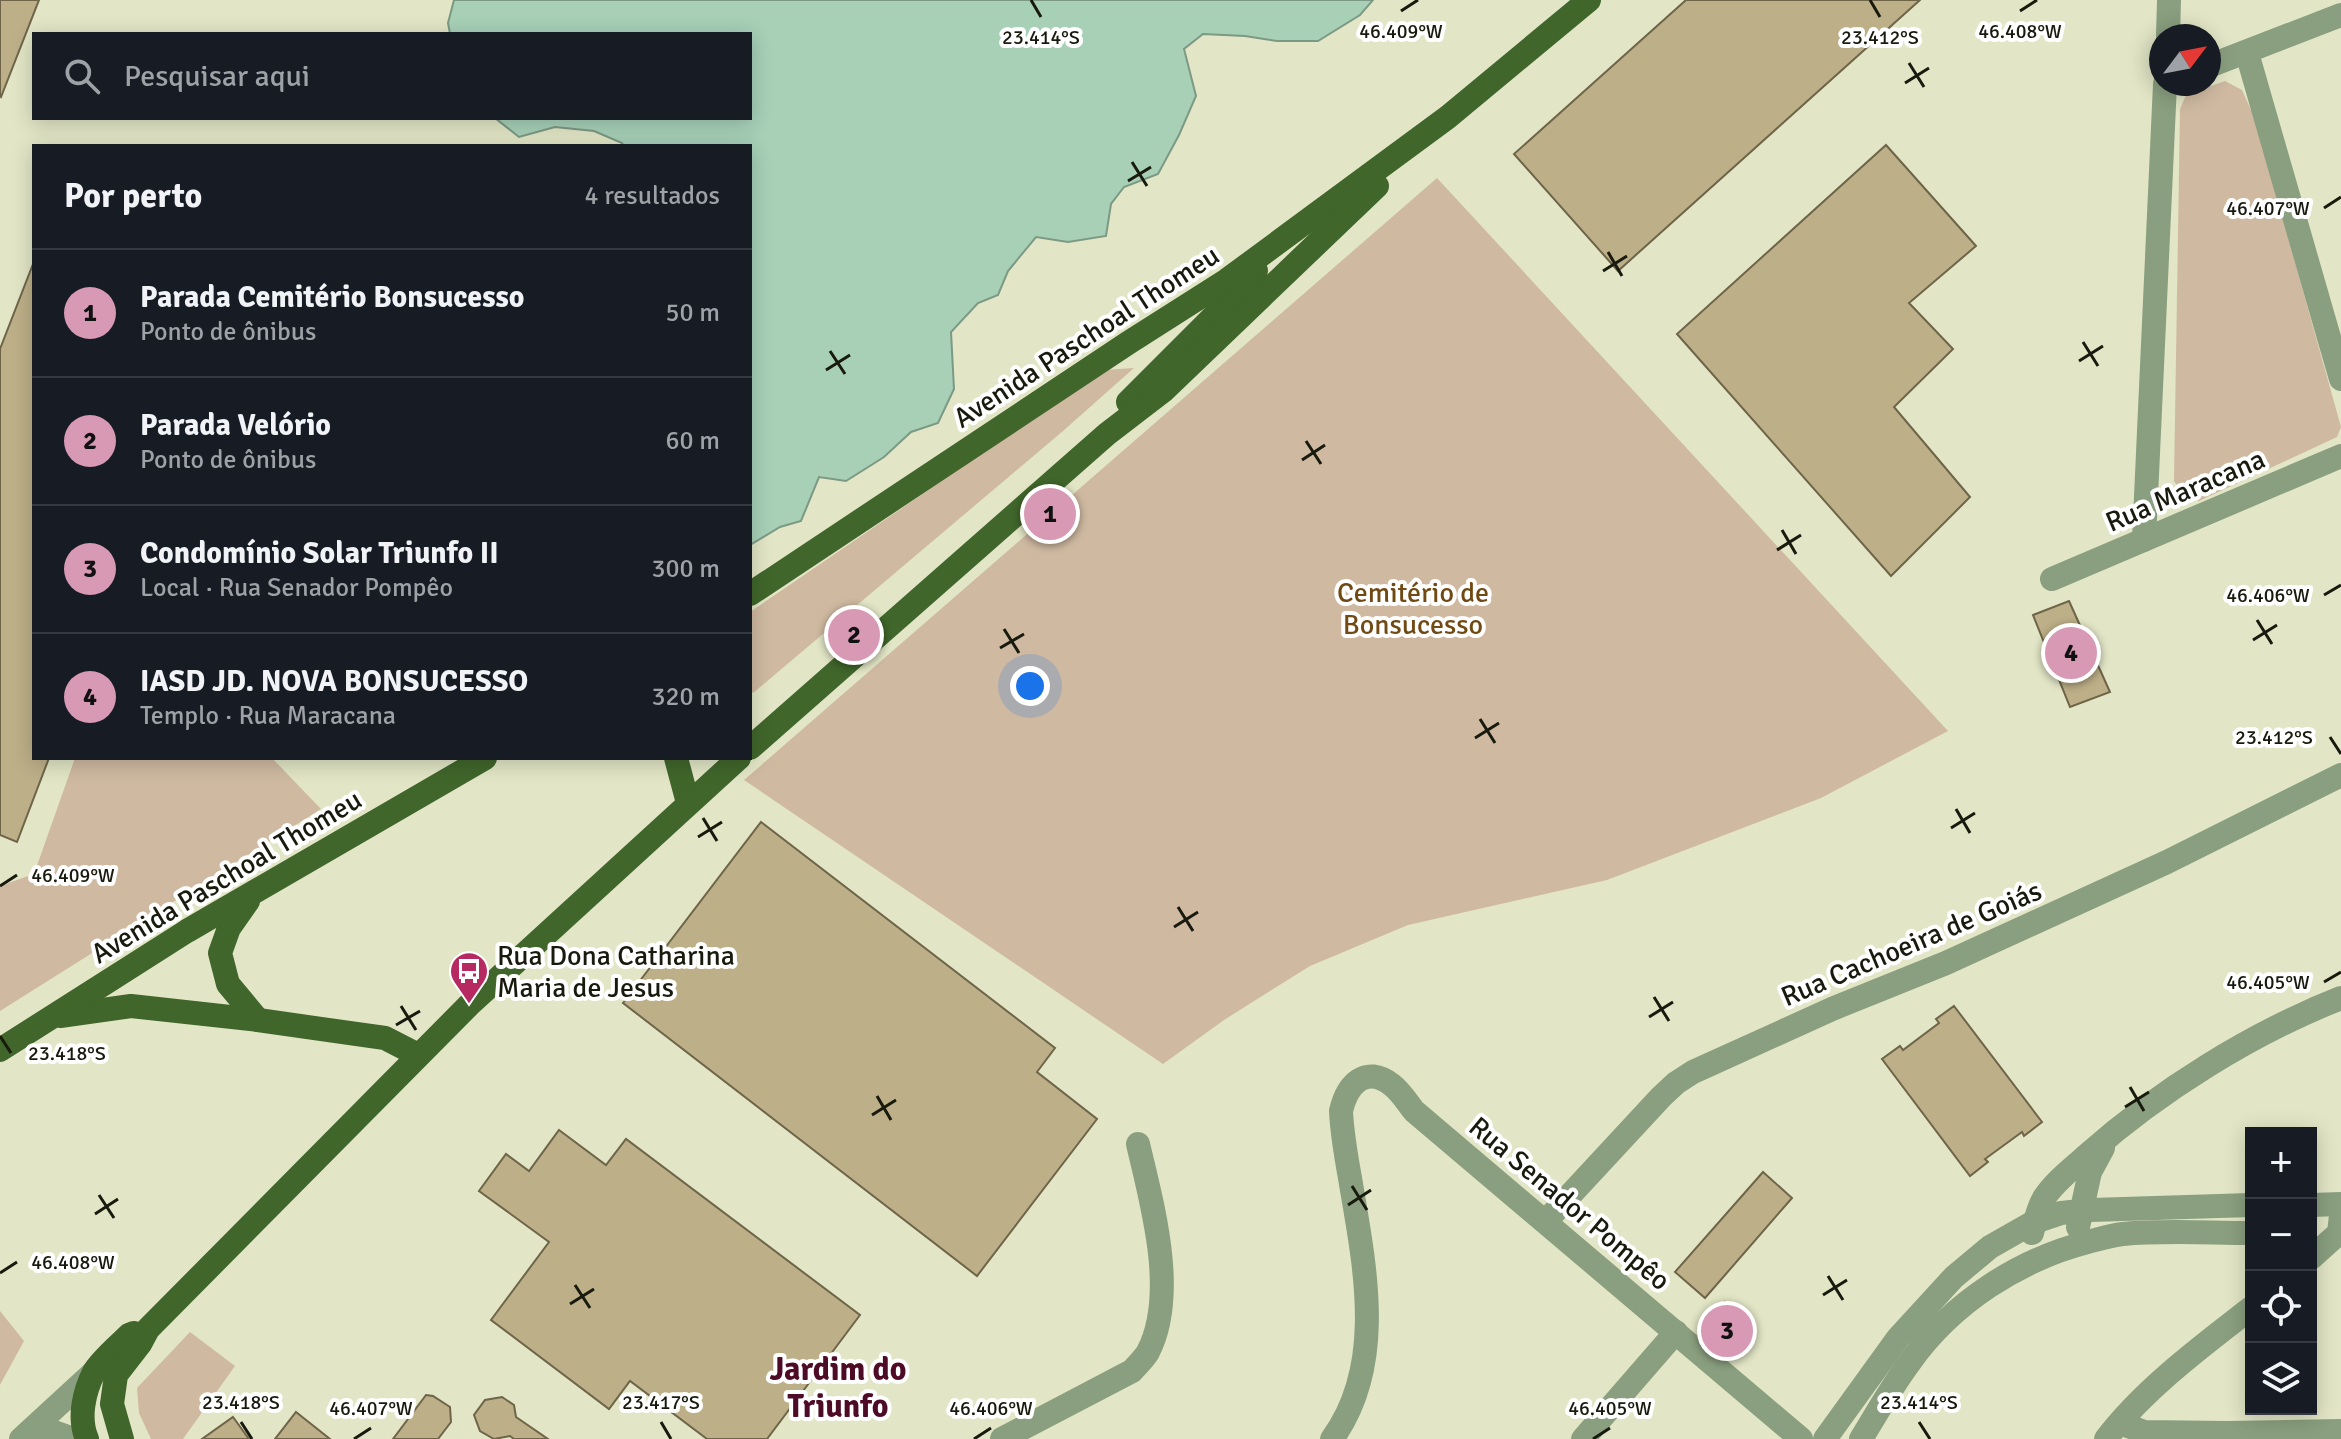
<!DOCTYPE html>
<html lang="pt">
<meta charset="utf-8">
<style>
body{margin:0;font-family:Signika,sans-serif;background:#20242c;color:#f1f3f6}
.controls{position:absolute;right:24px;bottom:24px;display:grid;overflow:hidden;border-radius:0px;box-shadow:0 4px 20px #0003}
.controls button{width:72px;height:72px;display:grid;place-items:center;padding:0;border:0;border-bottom:2px solid #363941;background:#171b24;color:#f1f3f6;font:40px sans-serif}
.compass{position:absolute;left:2149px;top:24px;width:72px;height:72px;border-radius:50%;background:#171b24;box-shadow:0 4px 20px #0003;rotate:58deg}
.you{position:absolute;left:1030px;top:686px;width:28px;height:28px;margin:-20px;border:6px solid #fff;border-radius:50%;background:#1a73e8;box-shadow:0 0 0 12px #1a73e833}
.badge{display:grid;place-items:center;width:52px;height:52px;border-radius:50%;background:#d799b3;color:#111;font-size:26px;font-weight:700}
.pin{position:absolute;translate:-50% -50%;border:4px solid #fff;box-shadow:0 2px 8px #0006}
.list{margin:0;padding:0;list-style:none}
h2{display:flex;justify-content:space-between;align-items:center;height:104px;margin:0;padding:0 32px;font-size:34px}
h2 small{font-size:26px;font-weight:400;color:#9ea1a6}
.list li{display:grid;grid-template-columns:52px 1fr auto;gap:24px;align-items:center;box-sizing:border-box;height:128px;padding:0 32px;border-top:2px solid #363941}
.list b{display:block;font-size:30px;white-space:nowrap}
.list p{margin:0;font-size:26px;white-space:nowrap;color:#9ea1a6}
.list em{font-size:26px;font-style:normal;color:#9ea1a6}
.icon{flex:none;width:44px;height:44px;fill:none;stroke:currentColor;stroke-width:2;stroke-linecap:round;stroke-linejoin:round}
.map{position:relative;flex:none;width:2341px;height:1439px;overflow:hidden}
.search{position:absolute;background:#171b24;box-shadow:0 4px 20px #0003;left:32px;top:32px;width:720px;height:88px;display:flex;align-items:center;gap:20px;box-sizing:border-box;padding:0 28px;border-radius:0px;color:#9ea1a6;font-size:30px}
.panel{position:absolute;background:#171b24;box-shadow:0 4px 20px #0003;left:32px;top:144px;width:720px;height:616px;border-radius:0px}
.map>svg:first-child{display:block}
.green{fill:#cfb9a1}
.water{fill:#a7d0b7;stroke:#7c9984;stroke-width:2}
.building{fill:#bdaf88;stroke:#6e6549;stroke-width:2}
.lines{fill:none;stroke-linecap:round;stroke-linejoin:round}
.minor{stroke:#8a9f7f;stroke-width:24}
.major{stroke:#40662b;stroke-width:24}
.ticks{fill:none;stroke:#181a0e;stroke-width:3}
.labels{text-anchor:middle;stroke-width:8;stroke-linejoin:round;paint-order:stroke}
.street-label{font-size:28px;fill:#181a0e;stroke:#fff}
.park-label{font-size:28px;fill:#714913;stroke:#fff}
.poi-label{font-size:28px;fill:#181a0e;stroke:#fff;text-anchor:start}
.quarter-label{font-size:32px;font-weight:bold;fill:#4e0b26;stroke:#fff}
.ticks-label{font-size:20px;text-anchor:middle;fill:#181a0e;stroke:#fff;stroke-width:8;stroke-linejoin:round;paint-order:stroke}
</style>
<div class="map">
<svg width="2341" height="1439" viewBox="0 0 2341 1439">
<rect width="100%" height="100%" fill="#e2e6c6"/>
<g class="green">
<path d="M2225 81 2242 90 2255 119 2341 427 2337 437 2199 501 2183 495 2174 481 2180 109 2186 95Z"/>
<path d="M1437 178 1948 731 1821 798 1607 880 1408 925 1310 966 1224 1020 1163 1064 744 780Z"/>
<path d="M1134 368 1063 431 753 693 750 690V612L1104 370Z"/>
<path d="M75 758H272L321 809 0 1011V886L34 874Z"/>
<path d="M0 1311 24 1341 0 1385Z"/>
<path d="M190 1332 235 1366 183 1439H151L139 1413 137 1388Z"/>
</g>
<path class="water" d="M454 0H1373L1360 15 1318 41H1277L1245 36 1203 34 1184 49 1196 96 1179 135 1158 174 1124 187 1111 204 1106 236 1068 242 1036 237 1008 271 998 295 978 303 951 332 954 389 938 423 911 432 884 457 846 481 819 477 801 521 780 527 750 545V146H624L622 143 594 131 555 127 519 137 495 118H750V34H450L448 23Z"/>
<g class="building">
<path d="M0 0H39L1 97 0 96Z"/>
<path d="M1686 0H1920L1618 271 1514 154Z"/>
<path d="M1886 145 1976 246 1909 303 1953 349 1894 407 1970 497 1891 576 1677 334Z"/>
<path d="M33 264 34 758H49L17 842 0 835V349Z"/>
<path d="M2069 601 2110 692 2070 707 2033 615Z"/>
<path d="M761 822 1055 1048 1037 1072 1097 1119 977 1276 623 1003Z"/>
<path d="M1954 1006 2042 1122 2024 1136 2022 1132 1985 1159 1988 1162 1970 1176 1882 1059 1900 1046 1903 1050 1939 1023 1936 1019Z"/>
<path d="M559 1130 606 1165 626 1139 860 1315 767 1439H707L630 1381 609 1409 491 1320 549 1242 479 1191 506 1154 529 1171Z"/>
<path d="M1763 1172 1792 1198 1705 1298 1675 1272Z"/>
<path d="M1725 1302 1746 1318 1729 1339 1708 1323Z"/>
<path d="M426 1395 433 1396 450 1407 451 1422 438 1439H393Z"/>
<path d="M502 1397 514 1405 516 1417 548 1439H514L510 1436 494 1439 480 1431 474 1415 485 1400Z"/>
<path d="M296 1412 330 1439H275Z"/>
<path d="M233 1417 249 1439H202Z"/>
</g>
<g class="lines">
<g class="minor">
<path d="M2168 36 2169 0"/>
<path d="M2247 53 2341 379"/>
<path d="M2209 66 2341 15"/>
<path d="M2144 540 2165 84"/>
<path d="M2052 579 2341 456"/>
<path d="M2311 1205 2341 1204"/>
<path d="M1546 1221 1661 1097 1676 1083 1693 1072 1832 1009 1946 963 2167 862 2341 775"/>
<path d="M2078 1227 2090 1172 2103 1148"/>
<path d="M2032 1233C2035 1221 2038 1208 2044 1198 2055 1181 2073 1168 2087 1155 2159 1091 2252 1033 2341 998"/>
<path d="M2311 1258 2339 1233 2341 1215"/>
<path d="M2120 1423 2144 1432 2227 1433 2341 1431"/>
<path d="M28 1434 51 1431 74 1439"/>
<path d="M21 1439 95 1371"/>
<path d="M1002 1439 1132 1371C1137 1365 1144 1359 1148 1352 1178 1294 1152 1204 1138 1144"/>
<path d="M1332 1439C1387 1364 1364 1263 1350 1178 1346 1156 1342 1134 1341 1111 1347 1085 1365 1064 1392 1085 1401 1092 1407 1102 1414 1111L1801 1439"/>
<path d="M1583 1439 1676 1332"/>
<path d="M1825 1439 1898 1338 1954 1277 1990 1247 2034 1222 2061 1213 2091 1210 2251 1205"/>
<path d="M1861 1439C1877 1413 1892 1386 1910 1362 1952 1303 2018 1260 2088 1242 2099 1239 2112 1235 2123 1234 2165 1230 2209 1233 2251 1233"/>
<path d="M2106 1439C2144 1389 2202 1346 2251 1308"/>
</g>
<g class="major">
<path d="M1128 402 1239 291 1256 271"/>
<path d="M750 594 1128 343 1227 280 1448 117 1589 0"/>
<path d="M750 748 1107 434 1163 391 1377 186"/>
<path d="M676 758 688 803"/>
<path d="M248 901 229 928 220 953 228 984 258 1020"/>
<path d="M60 1016 131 1006 258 1020 385 1038 418 1055"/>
<path d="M0 1050 187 931 485 758"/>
<path d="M87 1439C78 1418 84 1392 94 1372 102 1359 118 1346 129 1335L134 1333"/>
<path d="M122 1439 112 1404 116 1375 140 1344 148 1329 469 1005 739 758"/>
</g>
</g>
<path class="ticks" d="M1031 0 1041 17M1870 0 1880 17M1401 11 1418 0M2020 11 2037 0M1909 63 1924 87M1905 83 1929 68M1132 162 1147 186M1128 181 1151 167M2324 208 2341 197M1608 252 1622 276M1603 271 1627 256M2083 342 2098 366M830 351 845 374M2079 361 2103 346M826 370 850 355M1306 441 1321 464M1302 460 1325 445M1782 530 1796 554M1777 550 1801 535M2324 595 2341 585M2257 620 2272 644M1004 629 1019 653M2253 640 2277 625M1000 648 1024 634M1480 719 1495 743M2330 737 2341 754M1475 738 1499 723M1956 809 1970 833M703 818 717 841M1951 828 1975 813M698 837 722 822M0 886 17 875M1178 907 1193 931M1174 927 1198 912M2324 982 2341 972M1654 997 1669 1021M401 1006 416 1030M1649 1017 1673 1002M396 1025 420 1011M0 1036 11 1053M2130 1087 2144 1111M877 1096 891 1120M2125 1107 2149 1092M872 1115 896 1100M1352 1186 1367 1210M99 1195 114 1218M1348 1205 1371 1190M95 1214 118 1199M0 1273 17 1262M1828 1276 1843 1300M575 1285 590 1308M1823 1295 1847 1280M570 1304 594 1289M241 1422 252 1439M661 1422 671 1439M1919 1422 1930 1439M354 1439 371 1428M974 1439 991 1428M1593 1439 1610 1428"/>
<defs>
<symbol id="bus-pin" viewBox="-11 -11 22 30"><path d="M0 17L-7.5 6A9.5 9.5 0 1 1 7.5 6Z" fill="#b72a61" stroke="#fff"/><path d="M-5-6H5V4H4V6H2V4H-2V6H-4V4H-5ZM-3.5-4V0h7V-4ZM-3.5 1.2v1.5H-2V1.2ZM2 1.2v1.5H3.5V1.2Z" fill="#fff"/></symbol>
</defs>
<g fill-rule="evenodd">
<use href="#bus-pin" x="447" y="949" width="44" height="60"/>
</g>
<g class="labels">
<g class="street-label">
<text transform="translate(1086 336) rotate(-33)" y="10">Avenida Paschoal Thomeu</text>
<text transform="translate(2185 490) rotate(-23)" y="10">Rua Maracana</text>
<text transform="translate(226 876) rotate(-31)" y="10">Avenida Paschoal Thomeu</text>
<text transform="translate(1911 943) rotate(-23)" y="10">Rua Cachoeira de Goiás</text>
<text transform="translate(1570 1203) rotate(40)" y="10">Rua Senador Pompêo</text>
</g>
<g class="park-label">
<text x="1413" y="602">Cemitério de<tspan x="1413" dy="32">Bonsucesso</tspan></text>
</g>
<g class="poi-label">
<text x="497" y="965">Rua Dona Catharina<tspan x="497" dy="32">Maria de Jesus</tspan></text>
</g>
<g class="quarter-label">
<text x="838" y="1380">Jardim do<tspan x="838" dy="37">Triunfo</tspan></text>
</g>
</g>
<g class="ticks-label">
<text x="1401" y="38">46.409°W</text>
<text x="2020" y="38">46.408°W</text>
<text x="1041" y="44">23.414°S</text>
<text x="1880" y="44">23.412°S</text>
<text x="2268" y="215">46.407°W</text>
<text x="2268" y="602">46.406°W</text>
<text x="2274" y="744">23.412°S</text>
<text x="73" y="882">46.409°W</text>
<text x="2268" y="989">46.405°W</text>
<text x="67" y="1060">23.418°S</text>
<text x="73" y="1269">46.408°W</text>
<text x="241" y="1409">23.418°S</text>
<text x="661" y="1409">23.417°S</text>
<text x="1919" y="1409">23.414°S</text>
<text x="371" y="1415">46.407°W</text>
<text x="991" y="1415">46.406°W</text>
<text x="1610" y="1415">46.405°W</text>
</g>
</svg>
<div class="controls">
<button>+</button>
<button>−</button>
<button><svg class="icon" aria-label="locate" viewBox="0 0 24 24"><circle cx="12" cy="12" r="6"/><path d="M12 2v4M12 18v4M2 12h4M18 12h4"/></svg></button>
<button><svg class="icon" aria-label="layers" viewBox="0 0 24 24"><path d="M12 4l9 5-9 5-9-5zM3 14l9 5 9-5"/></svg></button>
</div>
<svg class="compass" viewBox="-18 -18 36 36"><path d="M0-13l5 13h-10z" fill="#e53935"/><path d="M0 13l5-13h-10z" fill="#9ea1a6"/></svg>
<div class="you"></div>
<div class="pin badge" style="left:1050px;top:514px">1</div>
<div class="pin badge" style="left:854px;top:635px">2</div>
<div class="pin badge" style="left:1727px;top:1331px">3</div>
<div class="pin badge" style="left:2071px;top:653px">4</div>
<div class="search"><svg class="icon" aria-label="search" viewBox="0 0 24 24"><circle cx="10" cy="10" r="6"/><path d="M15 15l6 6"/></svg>Pesquisar aqui</div>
<section class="panel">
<h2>Por perto<small>4 resultados</small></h2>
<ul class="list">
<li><span class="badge">1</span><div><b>Parada Cemitério Bonsucesso</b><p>Ponto de ônibus</p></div><em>50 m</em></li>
<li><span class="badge">2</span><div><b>Parada Velório</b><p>Ponto de ônibus</p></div><em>60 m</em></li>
<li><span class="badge">3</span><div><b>Condomínio Solar Triunfo II</b><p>Local · Rua Senador Pompêo</p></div><em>300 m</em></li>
<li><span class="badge">4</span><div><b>IASD JD. NOVA BONSUCESSO</b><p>Templo · Rua Maracana</p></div><em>320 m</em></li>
</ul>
</section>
</div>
